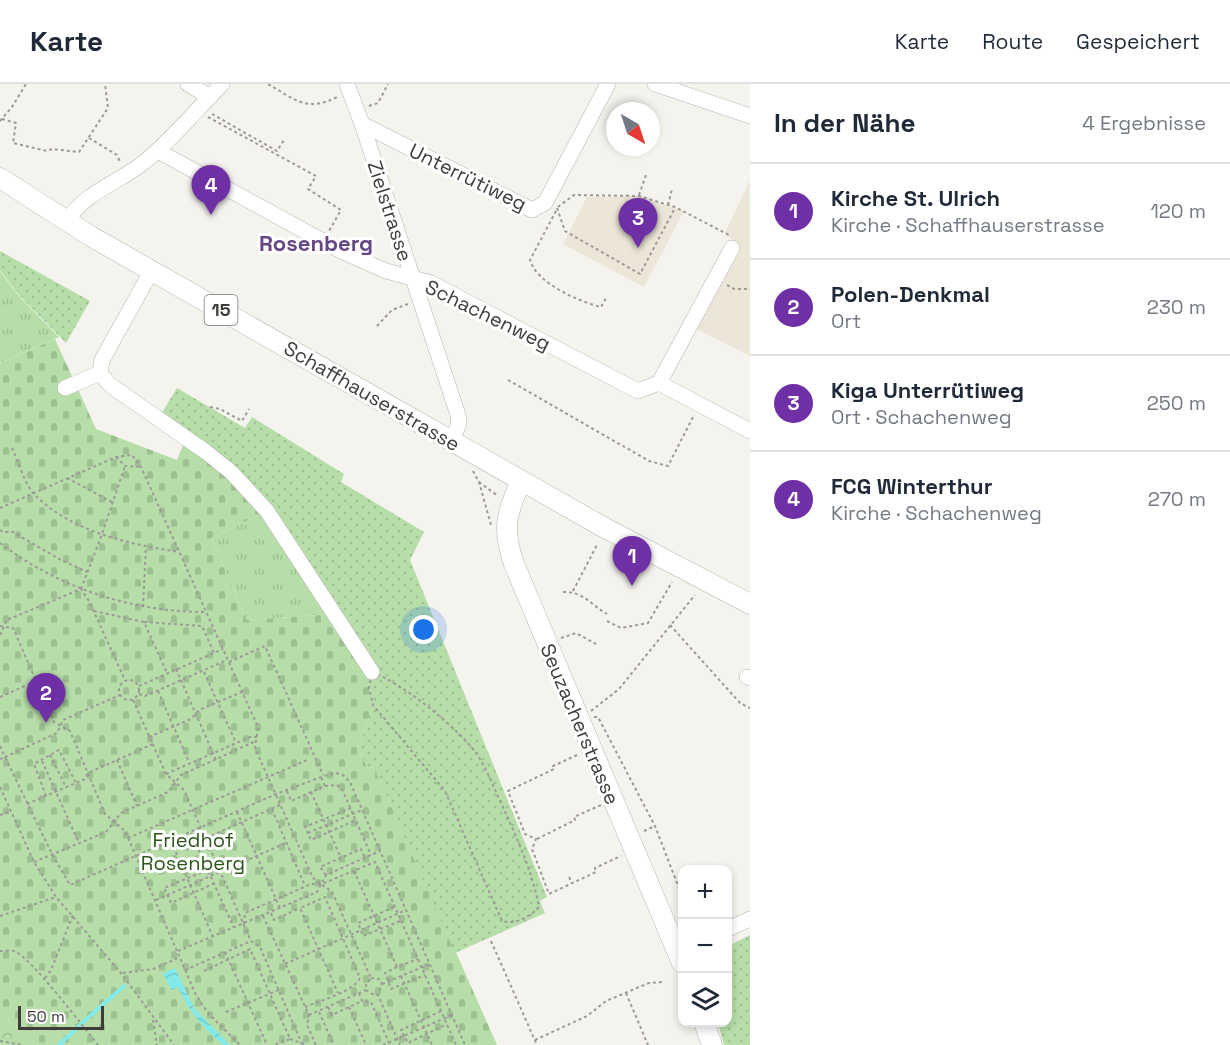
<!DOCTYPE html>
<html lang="de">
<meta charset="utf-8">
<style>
body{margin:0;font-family:"Space Grotesk",sans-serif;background:#f2f2f3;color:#1f2937}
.controls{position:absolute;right:18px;bottom:18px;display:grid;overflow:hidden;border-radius:12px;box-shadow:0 3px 9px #0003}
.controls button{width:54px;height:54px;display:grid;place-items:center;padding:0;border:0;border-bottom:2px solid #e0e1e3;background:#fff;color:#1f2937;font:30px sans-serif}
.compass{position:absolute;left:606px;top:18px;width:54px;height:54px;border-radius:50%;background:#fff;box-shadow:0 3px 9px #0003;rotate:141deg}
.scale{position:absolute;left:18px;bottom:15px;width:86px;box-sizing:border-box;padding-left:6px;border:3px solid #3e3d3a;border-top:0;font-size:16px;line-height:21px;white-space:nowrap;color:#3e3d3a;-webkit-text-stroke:4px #fff;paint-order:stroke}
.you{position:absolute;left:424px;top:546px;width:21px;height:21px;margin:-15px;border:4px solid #fff;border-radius:50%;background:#1a73e8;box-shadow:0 0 0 9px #1a73e833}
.badge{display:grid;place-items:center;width:39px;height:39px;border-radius:50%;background:#6f2fa5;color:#fff;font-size:20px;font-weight:700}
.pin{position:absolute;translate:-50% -50px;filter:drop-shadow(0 2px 3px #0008)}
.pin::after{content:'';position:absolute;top:32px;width:21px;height:18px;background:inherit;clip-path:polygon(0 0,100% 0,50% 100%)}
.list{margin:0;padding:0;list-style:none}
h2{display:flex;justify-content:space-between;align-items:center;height:78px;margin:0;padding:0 24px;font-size:26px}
h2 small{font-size:20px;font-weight:400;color:#747a83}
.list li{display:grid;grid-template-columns:39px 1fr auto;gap:18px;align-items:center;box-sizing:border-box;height:96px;padding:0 24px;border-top:2px solid #e0e1e3}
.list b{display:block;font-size:22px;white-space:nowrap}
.list p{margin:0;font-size:20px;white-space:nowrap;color:#747a83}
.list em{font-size:20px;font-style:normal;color:#747a83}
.icon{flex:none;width:33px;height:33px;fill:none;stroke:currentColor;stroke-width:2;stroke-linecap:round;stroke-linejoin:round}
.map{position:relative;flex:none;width:750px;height:961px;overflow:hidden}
header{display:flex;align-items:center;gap:36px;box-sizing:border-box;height:84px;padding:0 30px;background:#fff;border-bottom:2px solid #e0e1e3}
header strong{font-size:28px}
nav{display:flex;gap:33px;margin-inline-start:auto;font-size:21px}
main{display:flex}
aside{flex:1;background:#fff}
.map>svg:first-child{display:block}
.built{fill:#ece6d9}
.grass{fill:url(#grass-tufts)}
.forest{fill:url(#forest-crowns)}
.cemetery{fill:url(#cemetery-stones)}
.garden{fill:url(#garden-dots)}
.water{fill:url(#water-waves)}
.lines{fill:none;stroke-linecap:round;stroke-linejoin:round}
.stream{stroke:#82eaeb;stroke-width:4}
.minor-casing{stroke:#b5b3ad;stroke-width:16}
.major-casing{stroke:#b5b3ad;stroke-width:21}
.path{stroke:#9c9a96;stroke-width:2;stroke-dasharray:3 3;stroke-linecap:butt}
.minor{stroke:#fff;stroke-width:15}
.major{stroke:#fff;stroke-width:20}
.labels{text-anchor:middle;stroke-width:6;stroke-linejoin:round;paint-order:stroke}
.shield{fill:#fff;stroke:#787775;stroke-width:1.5}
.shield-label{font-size:18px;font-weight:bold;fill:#3e3d3a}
.street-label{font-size:20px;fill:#3e3d3a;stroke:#fff}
.park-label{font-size:20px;fill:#2b5518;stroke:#fff}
.quarter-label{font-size:22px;font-weight:bold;fill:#644784;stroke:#fff}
</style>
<header>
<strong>Karte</strong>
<nav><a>Karte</a><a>Route</a><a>Gespeichert</a></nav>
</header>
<main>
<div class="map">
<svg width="750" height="961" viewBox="0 0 750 961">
<defs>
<pattern id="grass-tufts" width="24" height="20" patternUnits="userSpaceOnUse" patternTransform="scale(1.5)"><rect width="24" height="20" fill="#b7dea9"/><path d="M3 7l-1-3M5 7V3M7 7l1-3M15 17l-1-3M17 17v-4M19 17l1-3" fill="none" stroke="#9ebf92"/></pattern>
<pattern id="forest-crowns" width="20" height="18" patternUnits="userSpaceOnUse" patternTransform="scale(1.5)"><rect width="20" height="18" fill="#b7dea9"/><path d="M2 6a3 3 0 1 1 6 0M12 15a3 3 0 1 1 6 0" fill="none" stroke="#9ebf92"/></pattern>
<pattern id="cemetery-stones" width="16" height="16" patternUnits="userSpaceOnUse" patternTransform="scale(1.5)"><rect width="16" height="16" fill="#b7dea9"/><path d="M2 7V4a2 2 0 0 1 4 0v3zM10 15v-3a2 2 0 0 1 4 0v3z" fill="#9ebf92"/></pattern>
<pattern id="garden-dots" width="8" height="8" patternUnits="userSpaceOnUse" patternTransform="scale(1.5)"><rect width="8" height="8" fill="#b7dea9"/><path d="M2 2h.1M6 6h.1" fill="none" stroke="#9ebf92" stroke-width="1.8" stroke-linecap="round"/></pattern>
<pattern id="water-waves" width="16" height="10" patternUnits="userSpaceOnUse" patternTransform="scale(1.5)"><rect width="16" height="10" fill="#82eaeb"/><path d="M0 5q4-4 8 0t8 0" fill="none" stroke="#71caca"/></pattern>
</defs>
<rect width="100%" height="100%" fill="#f5f3ed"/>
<g class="built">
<path d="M750 96V272L691 242 732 164V156L725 149Z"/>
<path d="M639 112 684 127 644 203 563 160 587 113Z"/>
</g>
<g class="grass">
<path d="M0 187 17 210 59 253 0 279Z"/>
<path d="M267 427 332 530 247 536 211 454Z"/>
</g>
<path class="forest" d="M0 928 33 961H0Z"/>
<path class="cemetery" d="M55 255 96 345 177 376 186 354 267 427 211 454 247 536 332 530 372 588 369 604 373 621 358 664 368 685 373 683 377 690 497 961H33L0 928V279Z"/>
<g class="garden">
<path d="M0 167 90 217 66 259 17 209 0 186Z"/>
<path d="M177 304 245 344 252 333 344 390 341 398 424 448 410 476 547 813 540 817 545 829 455 869 377 690 373 683 368 685 358 664 373 621 369 604 371 588 267 427 158 335Z"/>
<path d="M750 851V961H724L718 939 728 938V862Z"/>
</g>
<path class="water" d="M175 884 194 924 230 961H223C202 942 190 929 178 903L171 906 163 889Z"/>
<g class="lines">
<g class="stream">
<path d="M82 939 124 902"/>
<path d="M59 961 80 941"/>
</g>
<defs>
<g id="minor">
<path d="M188 0 210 13"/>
<path d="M347 0 362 40 458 331 459 340 451 357"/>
<path d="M655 0 750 32"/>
<path d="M362 40 532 126 545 119 608 0"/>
<path d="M158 67 343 168 386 187 431 199 638 307 659 299 750 347"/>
<path d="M67 137C85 108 118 99 143 79 172 56 196 26 222 0"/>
<path d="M152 186 102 276 100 289 110 301 206 368 231 388 267 427 372 588"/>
<path d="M659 299 732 164"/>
<path d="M65 304 100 289"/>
<path d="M747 593 750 594"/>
<path d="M728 845 750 835"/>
</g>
<g id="major">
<path d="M0 94 92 153 605 444 750 520"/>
<path d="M521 397C506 430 502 445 514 480L682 879"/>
<path d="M704 938 712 961"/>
</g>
</defs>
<use href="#minor" class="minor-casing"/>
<use href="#major" class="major-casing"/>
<g class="path">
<path d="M268 0C296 16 307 29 339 12"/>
<path d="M369 22 378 19 388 0"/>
<path d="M212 30 277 67 284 56"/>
<path d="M208 33 316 92 308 105 341 126 329 147"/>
<path d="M2 35 16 39 13 59 47 67 52 65 79 68 108 24 105 0"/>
<path d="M0 37 12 23 26 0"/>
<path d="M89 54 117 71 120 78"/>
<path d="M639 111 646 91"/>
<path d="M668 121 672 105"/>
<path d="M558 123 574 111 639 112 675 123 729 151"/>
<path d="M557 124 565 147 640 190 675 124"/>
<path d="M556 127 530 176C536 199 580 218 601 223L606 214"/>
<path d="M727 201 734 205H750"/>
<path d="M377 242 392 226 408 220"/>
<path d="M508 296 649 377 668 382 694 331"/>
<path d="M210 323 220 325 242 337 249 325"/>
<path d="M12 364C18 376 25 401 34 410 71 448 129 460 179 468"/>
<path d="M116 373 125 382 139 383"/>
<path d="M473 387 479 398 491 441"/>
<path d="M67 394 112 418"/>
<path d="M479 398 498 412"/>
<path d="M0 424 116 373 132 371 141 383 258 643 255 664 313 794 332 808 371 894 366 901V906L374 911H378L400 961"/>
<path d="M0 446 3 448H13L59 475 87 488"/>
<path d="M0 459C59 504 132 528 206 528"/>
<path d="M81 505 102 450 125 382"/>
<path d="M573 507 598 459"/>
<path d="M563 508C583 507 591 521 607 530"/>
<path d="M143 523 146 463"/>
<path d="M94 527 144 538 167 589"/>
<path d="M607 537 621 544 648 539 672 498"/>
<path d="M144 538 202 542 214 569"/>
<path d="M670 541 740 619 750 624"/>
<path d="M0 542 13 544 54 638 70 647 105 730 125 747 196 911 208 929 240 961"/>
<path d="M0 551 7 536 81 505 89 517 125 596"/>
<path d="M561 554 576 549 596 560"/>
<path d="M229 578 265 562 323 691"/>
<path d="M176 585 216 676"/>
<path d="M204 588 236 659"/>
<path d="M372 588C403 600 456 642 476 669 487 685 493 702 501 719 516 752 532 786 539 823 530 833 515 841 502 837L445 707 373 621 369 604Z"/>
<circle cx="129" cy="606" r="10"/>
<path d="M139 602 223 565"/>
<path d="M158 607 189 678"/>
<path d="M139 610 145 612 227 576"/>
<path d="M0 613 36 597"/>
<path d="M133 616 166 690 184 706 251 857"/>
<path d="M591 627 619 605 695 511"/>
<path d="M594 633H598L655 742 682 812"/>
<path d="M149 653 191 635 199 626 242 608"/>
<path d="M0 662 5 673 57 649 63 636 120 611"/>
<path d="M50 671 66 703"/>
<path d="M577 671 553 682 554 685 508 707 525 750 536 755 532 765 549 810 596 788 595 784 621 772"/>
<path d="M0 675 5 673 52 770 70 801 276 710 324 692 336 689 343 691 350 698 465 961"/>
<path d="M117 676 137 722"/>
<path d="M42 677 79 759"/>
<path d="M166 690 250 653H257"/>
<path d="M325 702 337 701 342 705 371 771"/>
<path d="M0 703 34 778 56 813 121 889 174 961"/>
<path d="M287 707 291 717 325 702 321 693"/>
<path d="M311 708 341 774"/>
<path d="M46 712 34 680 59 666 76 699"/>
<path d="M27 720 85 695 88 689 153 660"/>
<path d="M351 724 305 743 311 756 356 736"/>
<path d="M272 725 305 802"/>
<path d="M237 728 280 824"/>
<path d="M0 731 11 727"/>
<path d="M644 747 655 742"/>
<path d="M191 749 234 844"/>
<path d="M308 749 362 726"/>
<path d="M128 754 307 676"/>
<path d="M206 754 280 721"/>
<path d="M537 755 575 736 574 733 601 721"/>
<path d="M171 757 213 853"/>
<path d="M34 778 106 748 121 729 168 708 181 691 256 657"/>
<path d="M207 786 164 804 171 819 213 800"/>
<path d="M354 787 397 883 418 875"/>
<path d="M326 791 320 783 361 765 365 774"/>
<path d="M569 793 572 799"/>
<path d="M156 816 286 759"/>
<path d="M394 823 358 839 363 852 400 837"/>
<path d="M271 829 274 836 300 824"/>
<path d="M0 832 56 813"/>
<path d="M263 832 309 931 307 941 316 961"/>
<path d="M244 840 245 829 311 800H322L375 778 456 961"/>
<path d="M491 857 537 961"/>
<path d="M0 867C4 867 10 866 14 867 30 872 84 944 98 961"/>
<path d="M178 867 317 808 326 791 380 767"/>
<path d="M225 868 267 961"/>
<path d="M285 880 406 826"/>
<path d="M397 883 385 889 391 905 425 891"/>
<path d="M185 886 251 857 260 863 302 960 299 961"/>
<path d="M204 887 250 865 290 955 274 961"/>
<path d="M123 889 153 885 180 873"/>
<path d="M401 892 432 961"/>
<path d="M45 894 51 886 73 831"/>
<path d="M371 894 379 895 382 900 378 911"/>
<path d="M382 900 430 880"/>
<path d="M359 909 362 917 371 918 390 961"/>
<path d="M626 909 648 961"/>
<path d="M305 923C320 917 354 907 360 894L325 813 300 824 338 909"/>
<path d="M328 923 332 931 362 917"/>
<path d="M349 923 366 961"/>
<path d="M441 927 401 946 408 959 447 940"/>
<path d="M226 928 279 906"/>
<path d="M319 928 334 961"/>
<path d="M309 931 366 906"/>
<path d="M153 936 157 961"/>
<path d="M290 955 306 961"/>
<path d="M535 956 587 932 606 917 649 899 663 898"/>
<path d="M0 957 23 961"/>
<path d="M383 961 452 931"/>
</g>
<use href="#minor" class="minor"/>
<use href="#major" class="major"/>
</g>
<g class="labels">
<rect class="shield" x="204.5" y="211" width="33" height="30" rx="4.5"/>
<g class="shield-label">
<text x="221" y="232">15</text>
</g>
<g class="street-label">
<text transform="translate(468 93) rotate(26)" y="7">Unterrütiweg</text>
<text transform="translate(390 127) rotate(72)" y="7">Zielstrasse</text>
<text transform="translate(488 231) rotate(26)" y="7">Schachenweg</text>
<text transform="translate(372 312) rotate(30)" y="7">Schaffhauserstrasse</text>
<text transform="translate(580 640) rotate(67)" y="7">Seuzacherstrasse</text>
</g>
<g class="park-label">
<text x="193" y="763">Friedhof<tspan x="193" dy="23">Rosenberg</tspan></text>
</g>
<g class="quarter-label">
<text x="316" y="167">Rosenberg</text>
</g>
</g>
</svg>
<div class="controls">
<button>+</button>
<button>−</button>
<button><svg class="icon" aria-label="layers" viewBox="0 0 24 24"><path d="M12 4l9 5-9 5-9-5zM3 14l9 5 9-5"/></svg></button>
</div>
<svg class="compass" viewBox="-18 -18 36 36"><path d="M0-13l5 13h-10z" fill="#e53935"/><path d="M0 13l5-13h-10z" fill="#747a83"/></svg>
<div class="scale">50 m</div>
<div class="you"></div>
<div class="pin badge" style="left:632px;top:502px">1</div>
<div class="pin badge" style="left:46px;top:639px">2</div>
<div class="pin badge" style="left:638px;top:164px">3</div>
<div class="pin badge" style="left:211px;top:131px">4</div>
</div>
<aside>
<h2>In der Nähe<small>4 Ergebnisse</small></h2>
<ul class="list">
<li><span class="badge">1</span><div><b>Kirche St. Ulrich</b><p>Kirche · Schaffhauserstrasse</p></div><em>120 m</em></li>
<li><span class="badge">2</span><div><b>Polen-Denkmal</b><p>Ort</p></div><em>230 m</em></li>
<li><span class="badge">3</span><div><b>Kiga Unterrütiweg</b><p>Ort · Schachenweg</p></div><em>250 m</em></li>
<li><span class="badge">4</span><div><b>FCG Winterthur</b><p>Kirche · Schachenweg</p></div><em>270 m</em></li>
</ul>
</aside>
</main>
